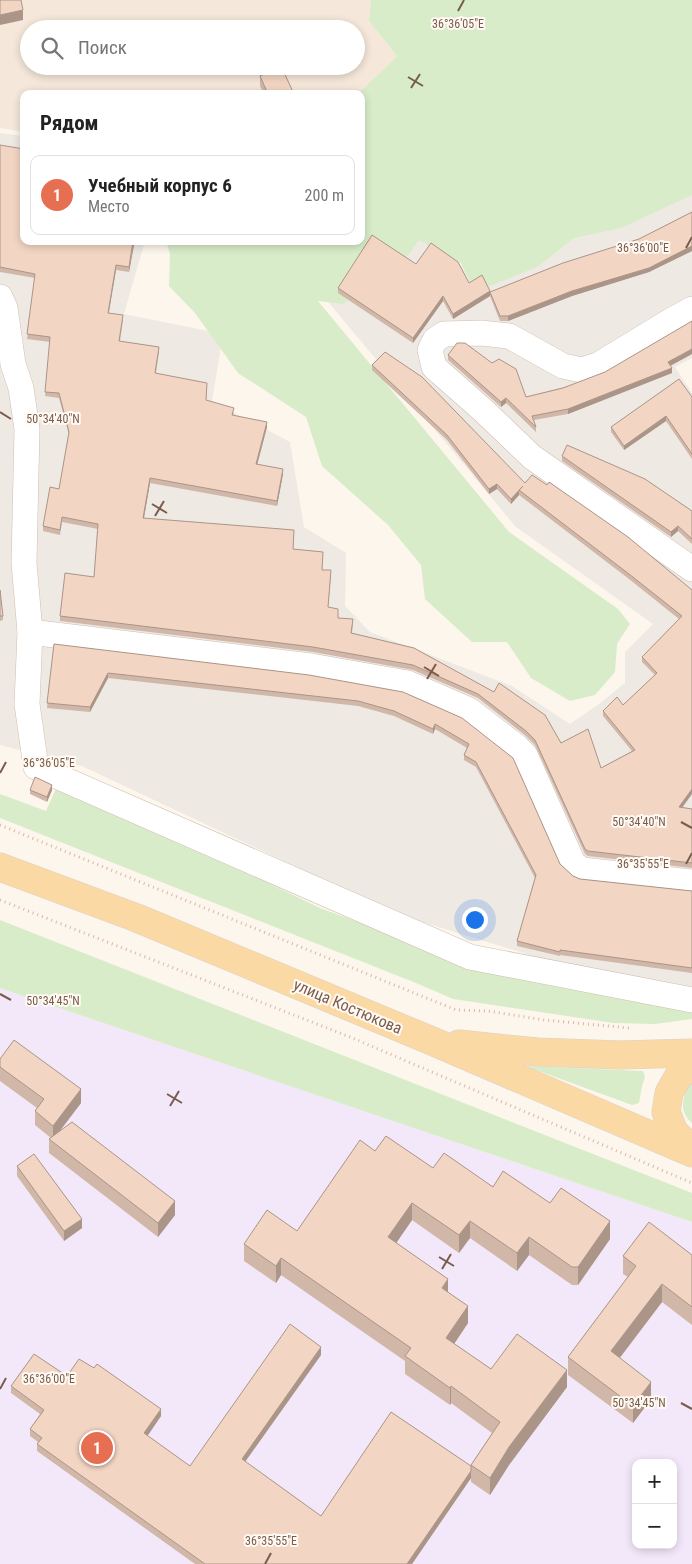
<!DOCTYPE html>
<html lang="ru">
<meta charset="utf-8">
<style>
body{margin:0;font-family:"Roboto Condensed",sans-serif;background:#f6f6f6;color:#222}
.controls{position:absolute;right:15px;bottom:15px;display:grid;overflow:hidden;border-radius:10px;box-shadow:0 2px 8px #0003}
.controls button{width:45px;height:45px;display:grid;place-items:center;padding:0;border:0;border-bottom:1px solid #e0e0e0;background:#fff;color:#222;font:25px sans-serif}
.you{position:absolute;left:474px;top:919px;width:18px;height:18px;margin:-12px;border:4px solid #fff;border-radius:50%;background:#1a73e8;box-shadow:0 0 0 8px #1a73e833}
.badge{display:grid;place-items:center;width:32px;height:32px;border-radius:50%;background:#e76f51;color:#fff;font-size:16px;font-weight:700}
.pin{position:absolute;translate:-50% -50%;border:2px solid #fff;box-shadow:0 1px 5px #0006}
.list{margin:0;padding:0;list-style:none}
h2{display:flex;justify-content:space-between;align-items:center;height:65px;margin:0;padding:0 20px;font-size:21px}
h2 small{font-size:16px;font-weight:400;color:#767676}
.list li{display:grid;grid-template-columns:32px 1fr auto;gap:15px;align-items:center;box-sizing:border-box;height:80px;margin:0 10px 10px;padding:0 10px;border:1px solid #e0e0e0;border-radius:10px}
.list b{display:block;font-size:19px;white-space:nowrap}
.list p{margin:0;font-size:16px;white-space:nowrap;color:#767676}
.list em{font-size:16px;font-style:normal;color:#767676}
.icon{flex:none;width:28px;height:28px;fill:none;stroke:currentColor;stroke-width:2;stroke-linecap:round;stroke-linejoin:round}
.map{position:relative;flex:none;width:692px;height:1564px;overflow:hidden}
.search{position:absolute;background:#fff;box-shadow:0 2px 8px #0003;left:20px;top:20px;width:345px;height:55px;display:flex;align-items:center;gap:12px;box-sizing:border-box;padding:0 18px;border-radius:28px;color:#767676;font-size:19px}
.panel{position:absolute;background:#fff;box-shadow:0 2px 8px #0003;left:20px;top:90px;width:345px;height:155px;border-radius:10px}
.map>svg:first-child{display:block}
.residential{fill:#f5e8da;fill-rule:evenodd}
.industrial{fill:#efe9e4}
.education{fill:#f3e8fa;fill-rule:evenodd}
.green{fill:#d8ecc9}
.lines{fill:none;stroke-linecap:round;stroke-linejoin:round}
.minor-casing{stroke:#d1beb0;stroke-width:26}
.major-casing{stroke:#dad1cd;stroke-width:29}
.path{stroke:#d9b8a5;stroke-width:3;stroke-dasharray:1 4;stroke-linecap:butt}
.minor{stroke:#fff;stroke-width:25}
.major{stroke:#fbd9a5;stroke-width:28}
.wall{fill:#d1b7a8}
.shaded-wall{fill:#aa9588}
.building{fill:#f3d5c3;stroke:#aa9588}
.ticks{fill:none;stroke:#7a5c4d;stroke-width:2}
.labels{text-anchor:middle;stroke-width:4;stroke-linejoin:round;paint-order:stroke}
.street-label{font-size:16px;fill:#7a5c4d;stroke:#fffaf3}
.ticks-label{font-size:12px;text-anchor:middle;fill:#7a5c4d;stroke:#fffaf3;stroke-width:4;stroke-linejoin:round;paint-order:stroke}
</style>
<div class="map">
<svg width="692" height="1564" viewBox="0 0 692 1564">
<rect width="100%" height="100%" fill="#fdf6ec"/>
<path class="residential" d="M0 0H371L369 21 397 56 358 94H24V132L0 128ZM29 29H356V66H29Z"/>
<path class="industrial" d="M0 133 24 136V241H145L124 314 223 334 212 401 290 442 304 527 346 553 345 606 370 632 512 686 570 724 599 704 625 683V652L653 624 516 527 324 297 408 229 483 280 692 171V358L675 367 692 393V990L556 963 396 914 82 766 0 745Z"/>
<path class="education" d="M0 988 692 1222V1564H0ZM636 1463H673V1545H636Z"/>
<g class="green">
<path d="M371 0H692V195L621 228 574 238 537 267 475 292 461 263 419 240 406 258 382 246 344 304 318 301 509 532 618 609 630 624 617 644 615 672 595 695 570 701 531 678 507 642H472L425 599 421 565 388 525 322 466 306 417 238 373 195 313 169 286 170 254 166 241H361V94H358L397 56 369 21Z"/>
<path d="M59 782 320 908 467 962 692 1009V1019L655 1024 614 1023 453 999 416 983 0 818V794L46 811Z"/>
<path d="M0 920 692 1193V1222L0 988Z"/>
<path d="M525 1066 643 1071 645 1077 642 1086 639 1103 632 1105Z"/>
<path d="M692 1080V1123C677 1110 684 1096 690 1081Z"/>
</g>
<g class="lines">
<defs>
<g id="minor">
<path d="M0 297 5 308 13 364 21 388 27 429 24 563 30 632 27 704 36 767 470 957 692 1000"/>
<path d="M692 309 667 323 598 365 582 370 563 366 509 336 481 333 444 334 435 340 430 350 434 367 485 412 532 457 692 569"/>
<path d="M30 632 311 666 407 683 469 710 517 747 525 755 573 863 582 870 692 882"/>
</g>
<g id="major">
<path d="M0 867 137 918 432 1041 692 1153"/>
<path d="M459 1044 537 1052 620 1055 692 1053"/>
<path d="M692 1064 678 1077 669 1093 666 1112 674 1132 692 1149"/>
</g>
</defs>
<use href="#minor" class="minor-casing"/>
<use href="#major" class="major-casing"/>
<g class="path">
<path d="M0 825 456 1010 488 1011 544 1020 629 1028"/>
<path d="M0 900 350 1037 692 1183"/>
</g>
<use href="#minor" class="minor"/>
<use href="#major" class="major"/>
</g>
<g class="wall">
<path d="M260 76 294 94H264L260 86Z"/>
<path d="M0 145 24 241 134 245 129 272 116 270 108 313 123 320 120 341 159 352 156 373 207 388 206 400 234 413 233 415 267 427 257 465 283 474 277 506 150 483 144 518 294 535 293 549 323 557 322 570 331 575 328 608 338 618 353 624 352 633 414 648 601 768 632 751 603 716V711L623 705 655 675 642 662V657L679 619 629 579 519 495 511 504 497 489 489 494 447 440 372 370V365L525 483 692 590 682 807 692 809V868L588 856 585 854 535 745 526 736 478 698 413 670 313 652 60 621V616L94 577 98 529 62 522 60 535 43 531V526L59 489 69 435 59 398 45 396 50 342 27 339 35 278 0 272Z"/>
<path d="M692 212V251L649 272 572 296 508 321H500L490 296 453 319 443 301 413 343 338 293V288L416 264 469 283 490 292 639 239Z"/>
<path d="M692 354 670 366 672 373 568 414 534 420 536 427V432L506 403 501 407 448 360V355L526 397Z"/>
<path d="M692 397V459L666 421 624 450 611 432V427Z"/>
<path d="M562 456 692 511V544L678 531 671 537 562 461Z"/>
<path d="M0 590 3 616V620L0 621Z"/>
<path d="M54 644 462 718 560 864 573 876 580 879 692 891V973L560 955V956L517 946V941L535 878 476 767 464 760V755L467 748 435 729 433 734 394 716 358 706 108 678 90 712 47 708Z"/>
<path d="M30 790H52L47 802 30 794Z"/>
<path d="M0 1059 81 1103 60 1130 175 1215 158 1237 49 1153V1139L51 1138 35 1125V1111L37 1108 0 1081Z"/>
<path d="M375 1151 550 1203 610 1239 578 1285H572L529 1255 517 1271 470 1238 459 1253 412 1220 396 1243 448 1292 468 1323 454 1344 491 1369 567 1387 509 1465 490 1495 471 1482V1478L412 1564H195L37 1451V1444L38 1442 30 1436V1429L40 1414 11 1393V1386L67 1376 161 1416 147 1436 190 1466 321 1355 245 1462 321 1516 471 1466V1465L492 1433 451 1403 450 1405 405 1374V1361L281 1275 276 1283 244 1261V1244L297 1231Z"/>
<path d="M17 1166 82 1228 64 1241 17 1176Z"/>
<path d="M692 1255V1325L662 1302 620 1358 651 1399 633 1423 568 1375V1357L628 1277 623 1274V1256Z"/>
</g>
<g class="shaded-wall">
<path d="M23 10V20L0 25V15Z"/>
<path d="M134 241V245L129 272V267Z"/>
<path d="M692 246V251L649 272 572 296 508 321V316L572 291Z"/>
<path d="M116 265V270L108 318V313Z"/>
<path d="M490 291V296L453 319V314Z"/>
<path d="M443 296V301L413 343V338Z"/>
<path d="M692 349V354L668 367V362Z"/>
<path d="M672 368V373L568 414V409Z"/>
<path d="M506 398V403L501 407V402Z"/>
<path d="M666 416V421L624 450V446Z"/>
<path d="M267 422V427L256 469V464Z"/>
<path d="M283 469V474L277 506V501Z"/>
<path d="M150 478V483L143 523V518Z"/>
<path d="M497 484V489L489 494V489Z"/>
<path d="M523 486 519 490V495L511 504V499Z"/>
<path d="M678 526V531L671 537V532Z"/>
<path d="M108 673V678L90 712V707Z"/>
<path d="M435 724V729L433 734V729Z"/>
<path d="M52 785V790L47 802V797Z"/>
<path d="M692 789V794L679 812V807Z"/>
<path d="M81 1089V1103L53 1140V1126Z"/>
<path d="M175 1201V1215L158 1237V1223Z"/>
<path d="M412 1203V1220L388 1255V1237Z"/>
<path d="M82 1219V1228L64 1241V1231Z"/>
<path d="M470 1221V1238L459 1253V1235Z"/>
<path d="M610 1221V1239L578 1285V1267Z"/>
<path d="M529 1237V1255L517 1271V1253Z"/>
<path d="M281 1258V1275L276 1283V1266Z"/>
<path d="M448 1279V1297L442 1288Z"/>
<path d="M662 1284V1302L611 1369V1351Z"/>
<path d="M468 1306V1323L446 1356V1338Z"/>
<path d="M321 1347V1355L242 1466V1459Z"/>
<path d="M567 1370V1387L509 1465 490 1495V1478L509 1447Z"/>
<path d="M651 1382V1399L633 1423V1406Z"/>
<path d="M451 1386V1403L450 1405V1388Z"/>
<path d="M161 1409V1416L144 1441V1433Z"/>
<path d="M471 1471V1478L412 1564H407Z"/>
</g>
<g class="building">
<path d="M0 0H21L23 10 0 15Z"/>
<path d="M281 66 294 94H268L260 76Z"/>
<path d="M0 145 24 149V241H133L129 267 116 265 108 313 123 315 119 341 159 347 155 373 207 383 206 400 234 408 232 415 267 422 256 464 283 469 277 501 150 478 143 518 294 530 293 549 323 552 322 570H331L328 607 338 609V618L353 619 351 633 414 648 494 692 499 683 545 715 561 743 588 729 601 768 635 750 603 711 617 697 623 705 657 673 642 657 682 616 629 574 519 490 523 486 511 499 497 484 489 489 447 435 372 365 385 352 422 377 525 483 532 475 547 485 549 482 628 537 692 590V789L679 807 692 809V863L588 851 585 849 535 740 526 731 478 694 413 665 313 647 60 616 65 573 94 577 98 524 62 517 60 530 43 526 50 487 59 489 69 432 59 393 45 392 50 337 27 334 35 274 0 267Z"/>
<path d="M692 212V246L649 268 572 291 508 316H500L490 292 563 263 639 239Z"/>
<path d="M372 235 416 264 431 243 458 262 469 283 482 275 490 291 453 314 443 296 413 338 338 288Z"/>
<path d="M692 321V349L668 362 672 368 568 409 532 416 536 427 506 398 501 402 448 355 457 343H465L492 363 499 359 516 369 526 397 563 388 605 372Z"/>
<path d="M679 379 692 397V454L666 416 624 446 611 427Z"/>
<path d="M567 445 645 479 692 511V539L678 526 671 532 562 456Z"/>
<path d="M0 590 3 616H0Z"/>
<path d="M54 644 309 675 403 692 462 718 513 758 560 864 573 876 580 879 692 891V968L560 950V952L517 941 536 875 476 762 464 755 469 744 435 724 433 729 394 711 358 701 108 673 90 707 47 703Z"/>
<path d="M35 777 52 785 47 797 30 790Z"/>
<path d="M14 1040 81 1089 53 1126 35 1111 44 1099 0 1067V1059Z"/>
<path d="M72 1122 175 1201 158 1223 49 1139Z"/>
<path d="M386 1136 433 1168 444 1153 493 1187 503 1171 550 1203 561 1188 610 1221 578 1267H572L529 1237 517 1253 470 1221 459 1235 412 1203 388 1237 448 1279 442 1288 468 1306 446 1338 491 1369 517 1334 567 1370 509 1447 490 1478 471 1465 500 1422 451 1386 450 1388 405 1356 411 1348 281 1258 276 1266 244 1244 267 1210 297 1231 360 1140 375 1151Z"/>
<path d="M34 1154 82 1219 64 1231 17 1166Z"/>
<path d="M649 1222 692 1255V1307L662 1284 611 1351 651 1382 633 1406 568 1357 636 1266 623 1256Z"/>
<path d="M290 1324 321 1347 242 1459 321 1516 391 1412 471 1466V1471L407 1564H205L37 1444 42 1438 30 1429 44 1410 11 1386 34 1354 67 1376 79 1359 94 1368 97 1364 161 1409 144 1433 190 1466Z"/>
</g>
<path class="ticks" d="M458 11 464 0M408 77 423 86M411 88 420 74M686 248 692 237M0 412 11 419M152 504 167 513M155 516 164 501M424 667 439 676M427 679 436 664M0 773 6 762M681 822 692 828M686 864 692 853M0 994 11 1000M167 1094 182 1103M170 1106 179 1091M439 1257 454 1266M442 1269 451 1254M0 1389 6 1378M681 1403 692 1409M265 1564 271 1553"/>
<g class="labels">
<g class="street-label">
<text transform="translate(348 1006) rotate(23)" y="6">улица Костюкова</text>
</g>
</g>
<g class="ticks-label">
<text x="458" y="28">36°36'05"E</text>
<text x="643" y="252">36°36'00"E</text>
<text x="53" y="423">50°34'40"N</text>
<text x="49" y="767">36°36'05"E</text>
<text x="639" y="826">50°34'40"N</text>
<text x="643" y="868">36°35'55"E</text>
<text x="53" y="1005">50°34'45"N</text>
<text x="49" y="1383">36°36'00"E</text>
<text x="639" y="1407">50°34'45"N</text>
<text x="271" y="1545">36°35'55"E</text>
</g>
</svg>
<div class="controls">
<button>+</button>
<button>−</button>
</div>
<div class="you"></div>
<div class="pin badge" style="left:97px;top:1448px">1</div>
<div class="search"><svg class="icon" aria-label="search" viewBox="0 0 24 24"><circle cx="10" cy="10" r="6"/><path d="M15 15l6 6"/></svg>Поиск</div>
<section class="panel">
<h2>Рядом<small></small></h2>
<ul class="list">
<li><span class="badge">1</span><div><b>Учебный корпус 6</b><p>Место</p></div><em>200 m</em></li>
</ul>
</section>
</div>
